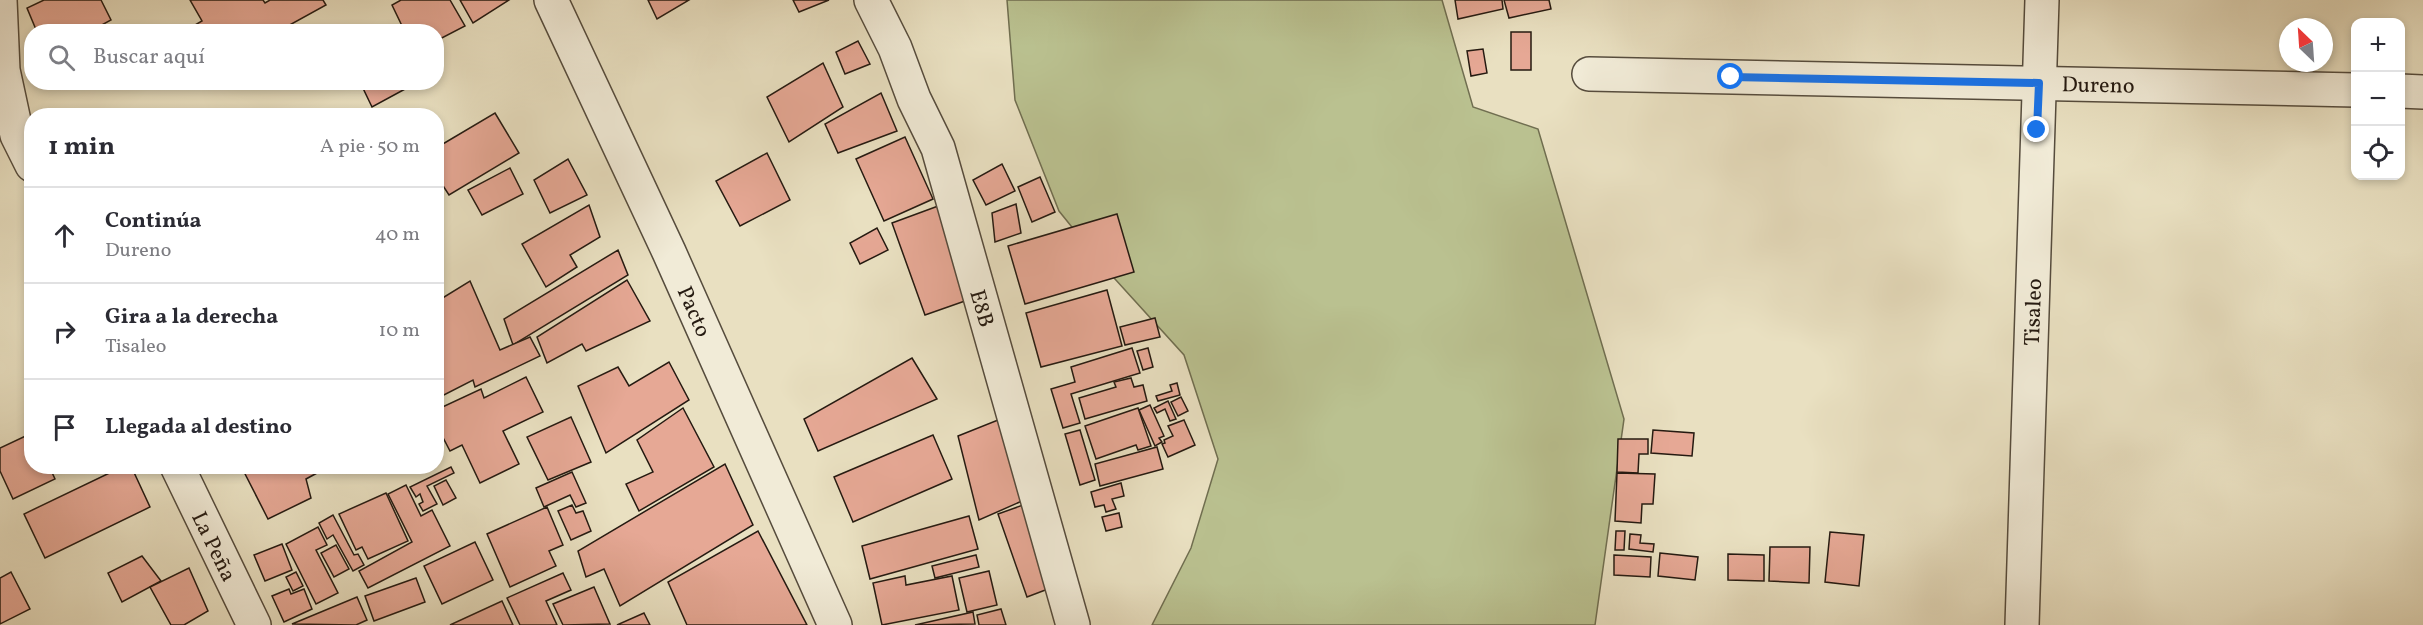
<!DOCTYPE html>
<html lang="es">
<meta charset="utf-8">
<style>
body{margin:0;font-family:Vollkorn,serif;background:#f2f2f3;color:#2b2b33}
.controls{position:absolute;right:18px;top:18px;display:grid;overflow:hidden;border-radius:12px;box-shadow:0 3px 9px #0003}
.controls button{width:54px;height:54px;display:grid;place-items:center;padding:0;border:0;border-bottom:2px solid #e1e1e2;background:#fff;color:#2b2b33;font:30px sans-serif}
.compass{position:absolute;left:2279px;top:18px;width:54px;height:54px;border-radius:50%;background:#fff;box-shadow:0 3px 9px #0003;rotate:335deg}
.stop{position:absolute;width:18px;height:18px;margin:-14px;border:4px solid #1a73e8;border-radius:50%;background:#fff}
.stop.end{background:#1a73e8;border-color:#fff;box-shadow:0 2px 6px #0008}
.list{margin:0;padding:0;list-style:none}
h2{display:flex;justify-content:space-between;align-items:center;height:78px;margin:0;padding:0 24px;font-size:26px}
h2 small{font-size:20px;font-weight:400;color:#7c7c81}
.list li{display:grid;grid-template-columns:39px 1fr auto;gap:18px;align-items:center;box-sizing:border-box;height:96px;padding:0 24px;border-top:2px solid #e1e1e2}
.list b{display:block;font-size:22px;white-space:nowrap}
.list p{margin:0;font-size:20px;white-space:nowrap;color:#7c7c81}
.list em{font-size:20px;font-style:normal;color:#7c7c81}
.icon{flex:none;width:33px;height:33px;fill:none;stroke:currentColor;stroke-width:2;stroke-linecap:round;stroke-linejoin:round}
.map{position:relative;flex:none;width:2423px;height:625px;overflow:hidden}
.search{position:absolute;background:#fff;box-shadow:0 3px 9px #0003;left:24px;top:24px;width:420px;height:66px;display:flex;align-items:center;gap:15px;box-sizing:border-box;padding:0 21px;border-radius:24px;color:#7c7c81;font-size:22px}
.panel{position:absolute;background:#fff;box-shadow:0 3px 9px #0003;left:24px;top:108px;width:420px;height:366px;border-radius:24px}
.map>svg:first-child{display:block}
.green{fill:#bac190;stroke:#706e50;stroke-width:1.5}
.building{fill:#e6a895;stroke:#251a11;stroke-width:1.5}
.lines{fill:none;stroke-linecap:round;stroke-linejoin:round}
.street-casing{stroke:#564c3d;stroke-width:36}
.street{stroke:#f1ebd7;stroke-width:33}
.route{stroke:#1a73e8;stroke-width:8}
.labels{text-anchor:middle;stroke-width:4.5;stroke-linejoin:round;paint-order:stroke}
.street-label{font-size:22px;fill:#251a11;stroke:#f1ebd7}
</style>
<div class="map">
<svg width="2423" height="625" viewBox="0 0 2423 625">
<rect width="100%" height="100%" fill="#e9e0c1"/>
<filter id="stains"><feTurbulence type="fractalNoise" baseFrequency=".00333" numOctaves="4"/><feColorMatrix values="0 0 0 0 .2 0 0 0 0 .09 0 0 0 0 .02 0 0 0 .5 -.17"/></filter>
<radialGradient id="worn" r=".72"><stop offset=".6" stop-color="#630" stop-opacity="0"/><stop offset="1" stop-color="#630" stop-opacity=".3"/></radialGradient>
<path class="green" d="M1007 0H1442L1473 107 1538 129 1624 419 1595 625H1152L1191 548 1218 459 1184 355 1105 268 1059 211 1015 100Z"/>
<g class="building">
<path d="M44 0H101L111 20 89 32H37L27 8Z"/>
<path d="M190 0H263L265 3 270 0H323L326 5 277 32H183L202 21Z"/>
<path d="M401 0H450L465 26 436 41V32H405L392 5Z"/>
<path d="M460 0H509L473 23Z"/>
<path d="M648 0H689L657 19Z"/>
<path d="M793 0H829L799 12Z"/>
<path d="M1455 0H1502L1503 9 1458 19Z"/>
<path d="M1504 0H1549L1551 9 1509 18Z"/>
<rect x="1511" y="32" width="20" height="38"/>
<path d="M858 41 870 64 845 74 836 52Z"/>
<path d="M1483 49 1487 73 1471 76 1467 51Z"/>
<path d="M823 63 843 107 789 142 767 97Z"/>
<path d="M360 82H418L372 107Z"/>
<path d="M881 93 897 131 838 153 825 124Z"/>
<path d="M495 113 519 153 449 195 436 175V148Z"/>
<path d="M905 137 933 199 884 221 856 159Z"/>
<path d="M767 153 790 200 740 226 716 181Z"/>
<path d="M568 159 587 195 550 213 534 180Z"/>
<path d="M1002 164 1015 191 986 205 973 180Z"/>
<path d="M510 168 523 194 482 215 468 190Z"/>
<path d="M1040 177 1055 212 1032 222 1018 187Z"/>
<path d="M949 202 982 295 925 315 892 223Z"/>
<path d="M1016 204 1021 233 995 242 992 213Z"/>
<path d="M589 205 600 237 570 255 577 267 546 287 522 244Z"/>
<path d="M1117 214 1134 272 1025 304 1008 246Z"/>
<path d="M877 228 888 250 860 264 850 243Z"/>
<path d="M618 250 628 275 513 345 504 319Z"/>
<path d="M627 280 650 321 586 351 582 344 547 363 537 337Z"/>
<path d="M470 281 500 350 530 337 540 356 475 387 473 380 436 399V302Z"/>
<path d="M1107 290 1122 346 1041 367 1026 313Z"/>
<path d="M1155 318 1160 337 1125 345 1120 327Z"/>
<path d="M1132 348 1140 373 1071 394 1080 423 1063 428 1051 389 1075 382 1071 367Z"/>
<path d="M1148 348 1153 367 1143 370 1137 351Z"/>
<path d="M912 358 937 399 818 451 804 419Z"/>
<path d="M669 362 689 400 606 453 578 386 618 367 629 386Z"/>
<path d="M526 377 543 412 503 431 519 464 480 483 462 445 450 451 436 424V410L481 389 484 398Z"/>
<path d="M1131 378 1134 387 1143 385 1147 401 1085 419 1079 398 1116 387 1114 382Z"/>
<path d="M1177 383 1180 395 1158 401 1156 396 1172 391 1170 385Z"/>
<path d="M1181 397 1188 411 1178 416 1171 402Z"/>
<path d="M1168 401 1176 419 1170 421 1165 409 1157 413 1154 408Z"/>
<path d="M1150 405 1164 436 1159 438 1162 442 1155 446 1139 410Z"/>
<path d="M683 408 714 467 639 511 626 484 653 472 637 440Z"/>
<path d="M1138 408 1151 446 1138 450 1136 445 1096 459 1085 426Z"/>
<path d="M571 417 591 462 548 480 527 437Z"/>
<path d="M1003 418 1022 501 979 520 958 436Z"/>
<path d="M1184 420 1195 445 1168 457 1162 444 1165 443 1164 440 1173 436 1168 426Z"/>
<path d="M1080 430 1095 480 1080 485 1065 434Z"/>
<path d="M1653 430 1694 433 1692 456 1651 453Z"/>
<path d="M32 433V466H49L55 479 13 499 0 471V448Z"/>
<path d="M933 435 952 479 853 522 834 477Z"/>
<path d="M1618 439H1648V454H1639L1638 473 1617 472Z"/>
<path d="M1157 447 1163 469 1100 486 1095 464Z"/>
<path d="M725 464 753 525 620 606 604 569 586 577 578 551Z"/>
<path d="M124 466H131L150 507 45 558 24 514Z"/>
<path d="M241 466H330L306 479 311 498 268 519Z"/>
<path d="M451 467 454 473 427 486 437 504 423 511 419 504 423 502 420 494 416 497 410 487Z"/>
<path d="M572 472 586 503 576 507 570 495 544 507 536 488Z"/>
<path d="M1617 473 1655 474 1653 504H1642L1641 523 1615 521Z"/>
<path d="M446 480 456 498 443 505 434 486Z"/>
<path d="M1121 483 1124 496 1112 499 1116 509 1106 512 1104 505 1095 507 1091 492Z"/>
<path d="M406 485 421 516 432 510 450 546 368 588 359 571 412 542 388 494Z"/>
<path d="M386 493 408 541 368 559 362 547 356 550 339 514Z"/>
<path d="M1040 499 1069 581 1027 597 998 514Z"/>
<path d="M572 505 576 513 583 511 591 531 571 540 558 511Z"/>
<path d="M547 507 563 545 549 551 556 566 510 587 487 534Z"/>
<path d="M1119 513 1122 527 1106 531 1102 517Z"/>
<path d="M333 515 354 555 358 554 364 565 353 571 333 535 327 539 319 523Z"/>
<path d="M969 516 978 549 870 579 862 546Z"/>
<path d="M318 527 327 545 316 550 338 593 316 604 286 544Z"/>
<path d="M758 531 807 625H687L668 582Z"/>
<path d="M1616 531H1625L1624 550H1615Z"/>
<path d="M1830 532 1864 535 1859 586 1825 582Z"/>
<path d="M1630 534 1641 535 1640 543 1654 544 1653 552 1629 549Z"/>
<path d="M475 542 493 580 442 604 424 566Z"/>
<path d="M282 544 292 570 265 581 254 555Z"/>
<path d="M336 545 349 569 334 577 321 553Z"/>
<path d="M1770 547H1810L1809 583 1769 581Z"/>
<path d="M1660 553 1698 557 1695 580 1658 576Z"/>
<path d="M1728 554 1764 555V581L1728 580Z"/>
<path d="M976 555 979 567 935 578 932 566Z"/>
<path d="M1614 555 1651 557 1650 577 1614 575Z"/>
<path d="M142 556 161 581 122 602 108 573Z"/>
<path d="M189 568 208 611 184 625H171L150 587Z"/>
<path d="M989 571 997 605 967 612 959 578Z"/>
<path d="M11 572 30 609 0 624V578Z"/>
<path d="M296 572 303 586 293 591 286 577Z"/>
<path d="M563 573 571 590 546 601 557 625H520L507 598Z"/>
<path d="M905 576 906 585 952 576 959 610 882 625 873 583Z"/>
<path d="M416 578 425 602 374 621 365 596Z"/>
<path d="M594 587 610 624 563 625 553 604Z"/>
<path d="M289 589 291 594 304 589 312 609 284 622 272 596Z"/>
<path d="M357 597 367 620 356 625 292 624Z"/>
<path d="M502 601 513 625H450Z"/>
<path d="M1001 609 1006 625H979L977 615Z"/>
<path d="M973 612 975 624 915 625Z"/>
<path d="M644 613 650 625H617Z"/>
</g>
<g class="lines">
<defs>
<g id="street">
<path d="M0 0 3 70 17 135 32 165"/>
<path d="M551 0 669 252 835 625"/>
<path d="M871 0 895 48 914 99 938 148 1073 625"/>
<path d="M1589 74 2356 90"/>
<path d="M2400 91 2423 92"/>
<path d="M177 466 254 625"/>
<path d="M2022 625 2042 0"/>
</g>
</defs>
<use href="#street" class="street-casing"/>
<use href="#street" class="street"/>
</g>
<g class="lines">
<path class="route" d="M1731 77 2039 83 2037 130"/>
</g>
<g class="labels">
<g class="street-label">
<text transform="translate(2098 84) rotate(1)" y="8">Dureno</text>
<text transform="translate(983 308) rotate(74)" y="8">E8B</text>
<text transform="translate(695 311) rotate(66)" y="8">Pacto</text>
<text transform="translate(2032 312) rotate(-88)" y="8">Tisaleo</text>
<text transform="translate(215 546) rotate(64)" y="8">La Peña</text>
</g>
</g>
<rect width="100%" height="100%" filter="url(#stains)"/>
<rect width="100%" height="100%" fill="url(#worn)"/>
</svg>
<div class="controls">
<button>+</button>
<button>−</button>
<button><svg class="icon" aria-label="locate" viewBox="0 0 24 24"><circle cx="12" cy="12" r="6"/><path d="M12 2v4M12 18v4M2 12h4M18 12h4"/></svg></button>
</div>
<svg class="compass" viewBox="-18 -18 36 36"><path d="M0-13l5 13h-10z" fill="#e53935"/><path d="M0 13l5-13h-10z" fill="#7c7c81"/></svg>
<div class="stop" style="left:1731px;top:77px"></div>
<div class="stop end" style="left:2037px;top:130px"></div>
<div class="search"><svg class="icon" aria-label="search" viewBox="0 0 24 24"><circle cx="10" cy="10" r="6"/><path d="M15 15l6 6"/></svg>Buscar aquí</div>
<section class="panel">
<h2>1 min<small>A pie · 50 m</small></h2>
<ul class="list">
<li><svg class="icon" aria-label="ahead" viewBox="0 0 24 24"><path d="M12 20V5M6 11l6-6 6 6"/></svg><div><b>Continúa</b><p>Dureno</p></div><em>40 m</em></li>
<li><svg class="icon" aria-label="right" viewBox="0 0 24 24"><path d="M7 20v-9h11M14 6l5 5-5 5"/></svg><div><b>Gira a la derecha</b><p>Tisaleo</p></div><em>10 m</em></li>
<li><svg class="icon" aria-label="arrive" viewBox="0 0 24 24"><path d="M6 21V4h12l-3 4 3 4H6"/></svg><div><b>Llegada al destino</b></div></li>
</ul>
</section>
</div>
